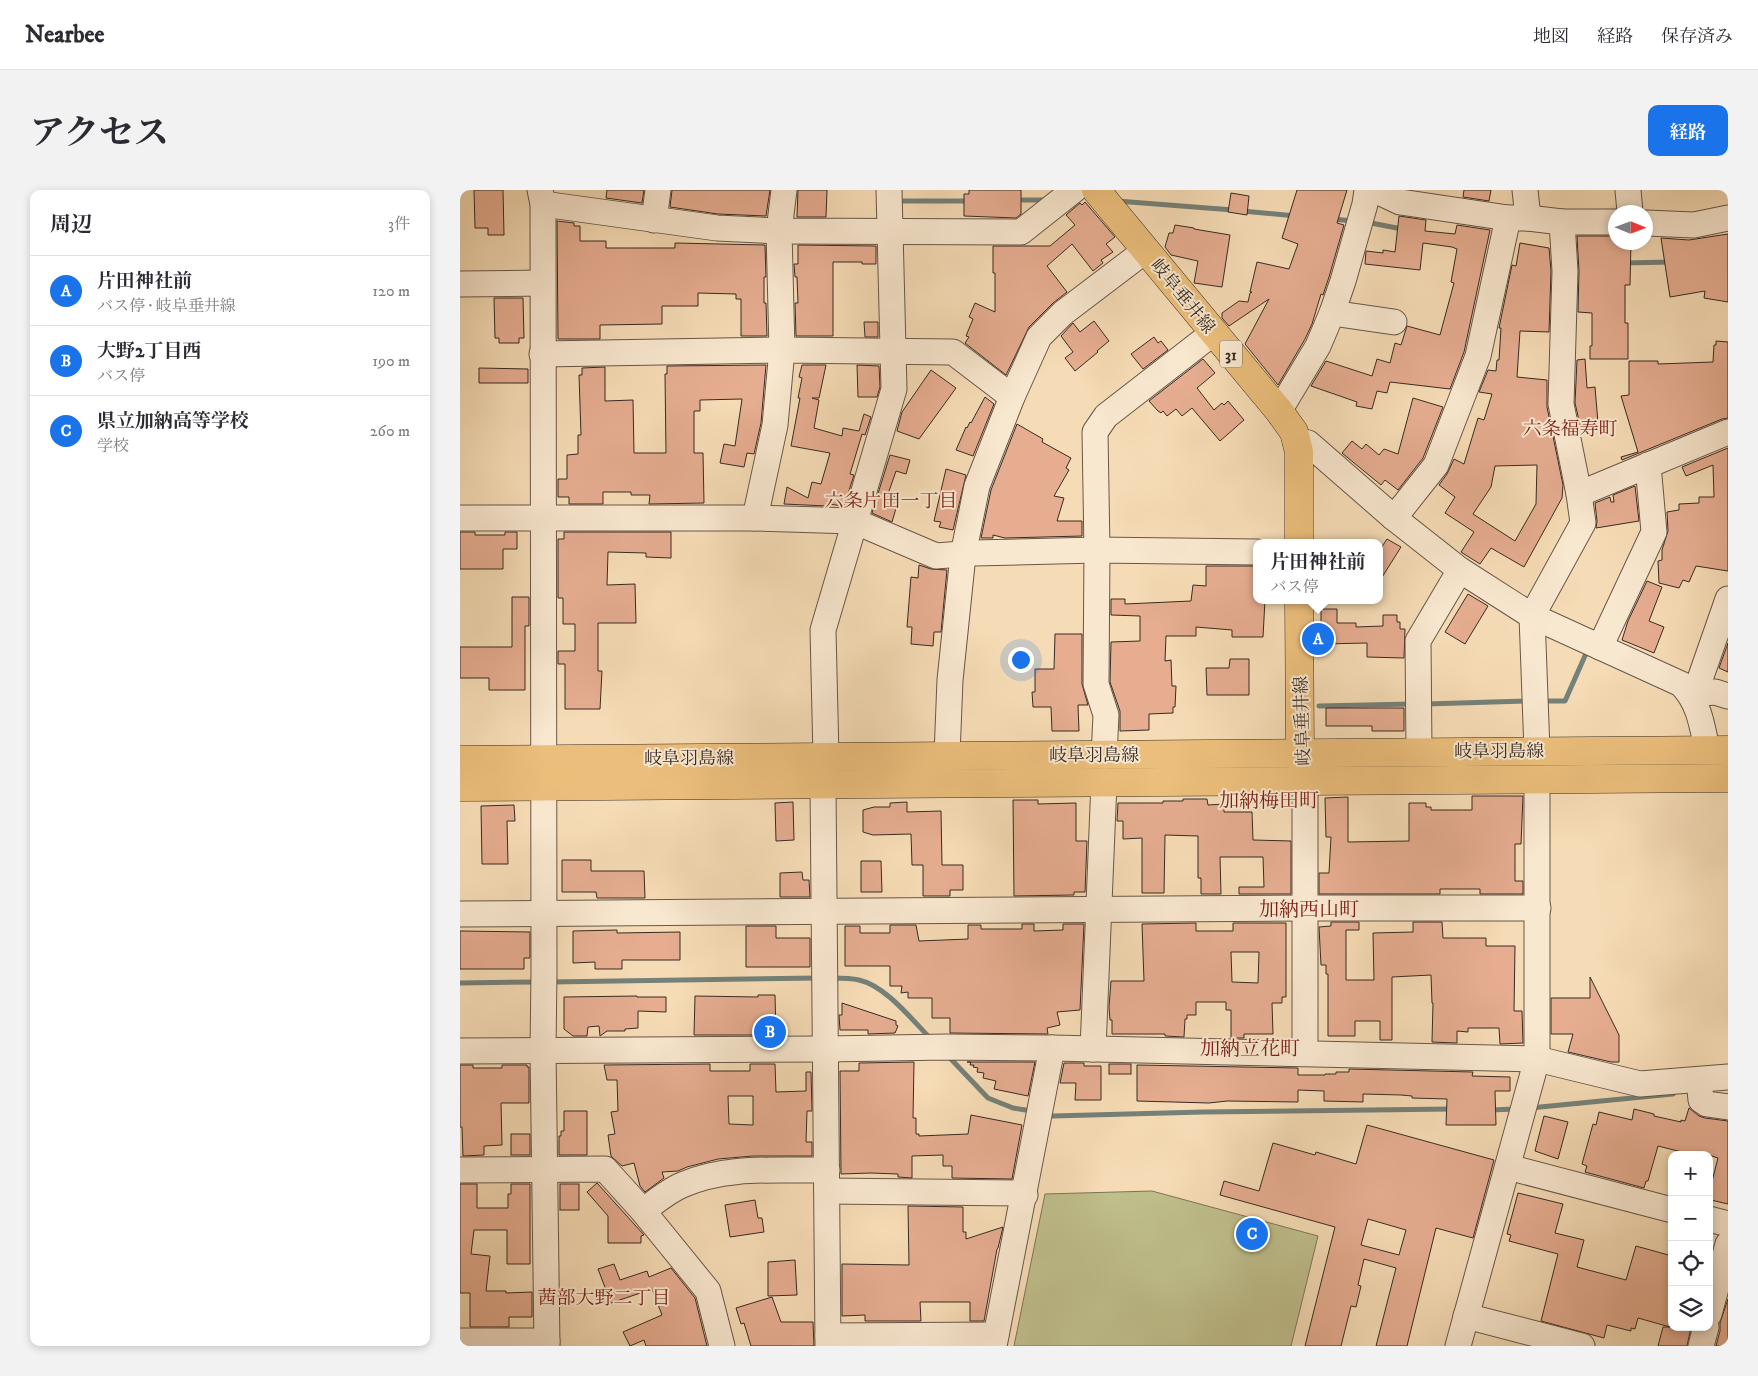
<!DOCTYPE html>
<html lang="ja">
<meta charset="utf-8">
<style>
body{margin:0;font-family:"IM FELL DW Pica","Noto Serif JP",serif;background:#f2f2f3;color:#2b2b33}
.controls{position:absolute;right:15px;bottom:15px;display:grid;overflow:hidden;border-radius:10px;box-shadow:0 2px 8px #0003}
.controls button{width:45px;height:45px;display:grid;place-items:center;padding:0;border:0;border-bottom:1px solid #e1e1e2;background:#fff;color:#2b2b33;font:25px sans-serif}
.compass{position:absolute;left:1148px;top:15px;width:45px;height:45px;border-radius:50%;background:#fff;box-shadow:0 2px 8px #0003;rotate:91deg}
.you{position:absolute;left:560px;top:469px;width:18px;height:18px;margin:-12px;border:4px solid #fff;border-radius:50%;background:#1a73e8;box-shadow:0 0 0 8px #1a73e833}
.badge{display:grid;place-items:center;width:32px;height:32px;border-radius:50%;background:#1a73e8;color:#fff;font-size:16px;font-weight:700}
.pin{position:absolute;translate:-50% -50%;border:2px solid #fff;box-shadow:0 1px 5px #0006}
.popup{position:absolute;left:793px;top:349px;width:130px;height:65px;box-sizing:border-box;display:grid;place-content:center;border-radius:10px;background:#fff;filter:drop-shadow(0 1px 4px #0005);font-size:16px;white-space:nowrap;color:#7c7c81}
.popup b{font-size:19px;color:#2b2b33}
.popup::after{content:'';position:absolute;left:50%;top:100%;margin-left:-10px;border:10px solid transparent;border-top-color:#fff}
.list{margin:0;padding:0;list-style:none}
h2{display:flex;justify-content:space-between;align-items:center;height:65px;margin:0;padding:0 20px;font-size:21px}
h2 small{font-size:16px;font-weight:400;color:#7c7c81}
.list li{display:grid;grid-template-columns:32px 1fr auto;gap:15px;align-items:center;box-sizing:border-box;height:70px;padding:0 20px;border-top:1px solid #e1e1e2}
.list b{display:block;font-size:19px;white-space:nowrap}
.list p{margin:0;font-size:16px;white-space:nowrap;color:#7c7c81}
.list em{font-size:16px;font-style:normal;color:#7c7c81}
.icon{flex:none;width:28px;height:28px;fill:none;stroke:currentColor;stroke-width:2;stroke-linecap:round;stroke-linejoin:round}
.map{position:relative;flex:none;width:1268px;height:1156px;overflow:hidden;border-radius:10px}
header{display:flex;align-items:center;gap:30px;box-sizing:border-box;height:70px;padding:0 25px;background:#fff;border-bottom:1px solid #e1e1e2}
header strong{font-size:24px}
nav{display:flex;gap:28px;margin-inline-start:auto;font-size:18px}
.intro{display:flex;align-items:center;justify-content:space-between;box-sizing:border-box;height:120px;padding:0 30px}
h1{margin:0;font-size:35px}
.button{padding:12px 22px;border-radius:10px;background:#1a73e8;color:#fff;font-size:18px;font-weight:700}
main{display:flex;gap:30px;padding:0 30px}
aside{flex:1;background:#fff;border-radius:10px;box-shadow:0 2px 8px #0003}
.map>svg:first-child{display:block}
.green{fill:#bfbf8c;stroke:#7c7558}
.lines{fill:none;stroke-linecap:round;stroke-linejoin:round}
.stream{stroke:#758179;stroke-width:5}
.building{fill:#e6ad91;stroke:#382b23;fill-rule:evenodd}
.minor-casing{stroke:#685748;stroke-width:27}
.major-casing{stroke:#382b23;stroke-width:29}
.minor{stroke:#f9e8d0;stroke-width:25}
.major{stroke:#ebbe7b;stroke-width:28}
.labels{text-anchor:middle;stroke-width:4;stroke-linejoin:round;paint-order:stroke}
.shield{fill:#f9e8d0;stroke:#726457;stroke-width:1}
.shield-label{font-size:16px;font-weight:bold;fill:#382b23}
.street-label{font-size:18px;fill:#382b23;stroke:#f9e8d0}
.neighbourhood-label{font-size:19px;fill:#7a1f14;stroke:#f9e8d0}
.quarter-label{font-size:20px;fill:#7a1f14;stroke:#f9e8d0}
</style>
<header>
<strong>Nearbee</strong>
<nav><a>地図</a><a>経路</a><a>保存済み</a></nav>
</header>
<div class="intro"><h1>アクセス</h1><a class="button">経路</a></div>
<main>
<aside>
<h2>周辺<small>3件</small></h2>
<ul class="list">
<li><span class="badge">A</span><div><b>片田神社前</b><p>バス停 · 岐阜垂井線</p></div><em>120 m</em></li>
<li><span class="badge">B</span><div><b>大野2丁目西</b><p>バス停</p></div><em>190 m</em></li>
<li><span class="badge">C</span><div><b>県立加納高等学校</b><p>学校</p></div><em>260 m</em></li>
</ul>
</aside>
<div class="map">
<svg width="1268" height="1156" viewBox="0 0 1268 1156">
<rect width="100%" height="100%" fill="#f6dcb6"/>
<filter id="stains"><feTurbulence type="fractalNoise" baseFrequency=".004" numOctaves="4"/><feColorMatrix values="0 0 0 0 .2 0 0 0 0 .09 0 0 0 0 .02 0 0 0 .5 -.17"/></filter>
<radialGradient id="worn" r=".72"><stop offset=".6" stop-color="#630" stop-opacity="0"/><stop offset="1" stop-color="#630" stop-opacity=".3"/></radialGradient>
<path class="green" d="M692 1001 858 1046 831 1156H554L585 1004Z"/>
<g class="lines">
<g class="stream">
<path d="M555 10H586"/>
<path d="M435 11H509"/>
<path d="M657 11 773 20"/>
<path d="M782 21 836 26"/>
<path d="M872 29 893 31"/>
<path d="M906 32 942 39"/>
<path d="M1164 73 1211 72"/>
<path d="M1083 511H1105L1128 459"/>
<path d="M966 514 1070 511"/>
<path d="M859 516 952 514"/>
<path d="M372 788C381 788 391 788 399 790 426 796 452 830 471 849"/>
<path d="M90 792 359 788"/>
<path d="M0 793 76 792"/>
<path d="M488 866 528 908 553 918 572 921"/>
<path d="M1070 918 1213 904"/>
<path d="M1030 920 1056 919"/>
<path d="M585 924 593 926 743 922 991 919"/>
</g>
</g>
<g class="building">
<path d="M14 0H43L44 45H28V38H15Z"/>
<path d="M147 0H184L182 13 146 8Z"/>
<path d="M212 0H310L306 26 258 24 210 17Z"/>
<path d="M338 0H367L366 27H337Z"/>
<path d="M509 0H561V24L556 28 504 26V4H509Z"/>
<path d="M837 0H887L877 33 884 35 869 87 863 105 861 104 852 134 845 149 818 195 785 154 809 109 769 136 762 128V123L779 111 788 112 790 103 792 102H790L797 72 829 79 838 54 822 48Z"/>
<path d="M1004 0H1031L1029 11 1003 7Z"/>
<path d="M771 3 789 6 787 25 768 22Z"/>
<path d="M625 12 655 47 646 54 653 62 641 70 643 73 633 81 612 54 587 76 607 102 593 113 569 137 546 185 505 153 509 147 506 146 513 129 509 127 515 113 535 122V83H533V56H590L615 35 606 25 620 13 622 15Z"/>
<path d="M939 26 966 30 965 41 995 44 997 35 1030 40 1004 162 990 199 930 192 927 203 917 201 912 219 896 216 897 212 851 196 866 171 912 186 917 169 930 173 935 153 941 155 947 136 980 145 994 93 991 92 997 59 992 57 963 53 960 80 905 74 906 61 923 63V60L935 62Z"/>
<path d="M97 31 114 33V36H120V51H146V58H215V53L305 55 306 87H304V113H306L307 146H281V109H276V104L238 103V116H202V134L140 135V149H98Z"/>
<path d="M715 35 734 38V39L770 45 762 97 734 93 738 71 711 65 705 57 709 43H713Z"/>
<path d="M1268 44V112L1244 108 1245 101 1210 107 1201 48 1229 50Z"/>
<path d="M1117 46H1156V52H1171L1170 95H1165V133H1168V169H1130V156H1132V123L1118 122 1119 81Z"/>
<path d="M1060 53 1089 58 1091 81 1089 142 1060 141 1057 187 1087 190V217L1103 295 1102 308 1064 377 1031 358 1020 374 1001 362 1014 342 985 323 995 307 979 295 987 284 994 269 1004 274 1018 228 1024 230 1032 204 1019 202 1028 180 1036 181 1037 170H1039L1041 138H1039L1052 75 1056 76ZM1077 275 1076 314 1055 351 1013 324 1031 297 1035 276Z"/>
<path d="M338 55 416 56V74H402V72H373V146H336L335 113H338L337 87H335L334 74H338Z"/>
<path d="M34 108H63L64 148H59V153H39V148H35Z"/>
<path d="M634 131 649 151 637 161 638 162 615 181 605 168 613 162 601 146 613 133 620 142Z"/>
<path d="M404 132H418V147H405Z"/>
<path d="M694 147 698 153 701 151 708 160 683 179 671 164Z"/>
<path d="M1256 151 1268 152V228L1262 229 1162 270 1161 267 1178 262 1161 206 1169 205V171H1198V174L1253 172 1254 155H1256Z"/>
<path d="M743 169 755 183 737 198 754 220 762 213 764 215 768 211 784 230 760 251 732 218 722 226 716 219 707 226 703 221 701 223 698 221 689 211Z"/>
<path d="M1125 169 1127 198 1135 197 1138 233 1120 235 1115 213 1117 170Z"/>
<path d="M306 175 301 233 294 264 287 263 284 277 260 273 264 254 275 256 282 209 240 210V221H234V263H243L244 313 189 314 190 305H171V302H143V314H109V307H98V289H107V265L118 264V245H121L119 185H122V178L145 177V211L173 210 174 263H206L205 184H207V176Z"/>
<path d="M342 175H366L359 208H352L359 210 354 238 382 246 383 238 399 241 404 224 411 227 405 245 402 244 390 284 394 285 384 316 368 314 367 316 324 314 327 297 348 308 352 292 361 294 370 263 331 256 340 208H338L342 188 339 187Z"/>
<path d="M397 175 419 176 420 197 417 207H398Z"/>
<path d="M19 178 68 179V193H19Z"/>
<path d="M471 180 496 198 459 249 437 241 442 222Z"/>
<path d="M525 207 534 214 513 266 496 260 506 237 507 238 510 232 511 233Z"/>
<path d="M953 208 983 217 963 268 938 300 925 290 921 295 882 263 892 251 902 259 906 254 919 265 924 259 938 264Z"/>
<path d="M557 234 583 249 582 252 611 268 606 278 609 280 594 306 604 308 597 331H622V346L545 348 533 345V348H521L531 300Z"/>
<path d="M1268 258V381L1236 376 1229 392 1223 390 1219 398 1199 393 1198 371 1202 370V360L1208 341 1207 322 1219 320V314L1239 313V307H1254L1253 275 1226 286 1222 277Z"/>
<path d="M430 265 450 270 446 284 436 281 428 304 439 308 432 332 412 323Z"/>
<path d="M486 279 506 285 493 340 479 337 481 332 474 331Z"/>
<path d="M1175 296 1179 331 1136 338 1137 331 1135 313 1150 307 1151 312H1154L1153 305Z"/>
<path d="M0 342H15V345H45V342H57V359H43V379H0Z"/>
<path d="M104 342H211V368L186 367V363L148 362 147 395 175 394 176 433H138V481H142L140 519H105V474H98V461H115V434H103V408H98V349H104Z"/>
<path d="M927 349 941 357 919 392V361Z"/>
<path d="M459 375 471 379 487 380 481 442H474L473 456 451 454 452 437H447L451 387 458 388Z"/>
<path d="M746 376H797V410H805L803 447H772V440L736 437V446H706L705 471 711 470 712 496H716L715 517H713V523L689 524V540L660 541V521L650 492 651 452 680 451V426L651 425V409H665V414L731 411 733 395 746 396Z"/>
<path d="M1187 391 1202 397 1189 431 1204 437 1194 463 1162 450 1168 431Z"/>
<path d="M1008 404 1028 416 1005 454 985 442Z"/>
<path d="M52 407H69V436H65V500H29V488H0V457H52Z"/>
<path d="M861 419H877V433H896V437L923 436V425H937V432H940V439H945L944 468 907 467V453L861 454Z"/>
<path d="M595 444H622V494L628 515H618L619 541H592L591 517H573L572 502H575V479H594Z"/>
<path d="M1268 453V482L1259 478Z"/>
<path d="M770 469H789V505H747L746 478H769Z"/>
<path d="M866 518H944V541H912V536H866Z"/>
<path d="M1012 606H1063L1061 654H1055V691H1063V704H1020V699H980V704H859V683H869L871 647H866L865 608 888 607V652L949 651V613H966V617H971V620H1012Z"/>
<path d="M723 609H747L748 615 764 614V622H792L793 650 831 651V704H779V697H804L803 667H760L761 704H741V688H738V646L705 645 704 703H682V648L663 649V631H657L658 613H703V611H723Z"/>
<path d="M553 610H578V614L616 613V651H627L625 702H614V705L554 706Z"/>
<path d="M333 612 334 650 316 651 315 613Z"/>
<path d="M447 612V622L481 621 482 675H503V700H490V706H463V675H452L451 644 413 645 403 642V620L414 617H430V613Z"/>
<path d="M54 615 55 631H47L48 674H22L21 616Z"/>
<path d="M102 670H131V681H184L185 708H137L136 702H102Z"/>
<path d="M401 671H421L422 702H401Z"/>
<path d="M342 682 343 690H349L350 707H320V683Z"/>
<path d="M871 732H899V740H886V790H914L913 743 953 742V732H982L983 748H1026V756H1055L1054 821H1062L1063 853 1040 854 1039 838H1008V842L997 841V853L972 852 973 813H972L971 785 932 787V850H920V831H895V846H868V784H866V775H861L859 737 871 736Z"/>
<path d="M736 733V741H773V733H826V807H822V813H812L813 844H784V848H771V820H766V812H736V825H727V829H725L724 847 705 846V844H652V830H650L649 817 651 791H684L682 734ZM771 762H799L798 793 772 792Z"/>
<path d="M562 734H574V741L603 740V734H624L620 820 597 822 600 835 587 838 588 844 490 843V828H472V808H448V802L441 803 442 796H430V776H385V736H400V743H430V735H456L459 751 508 749V735H521V739H562Z"/>
<path d="M286 736H316V748H350V777H286Z"/>
<path d="M157 740V743L220 742V770H162V779H135V772L113 773V741Z"/>
<path d="M0 741 70 742V768H64V779H0Z"/>
<path d="M1130 787 1159 845V872H1151L1108 862 1113 844H1091V808H1130Z"/>
<path d="M298 805H315L316 845H234L235 806 298 807Z"/>
<path d="M177 806V807H206V822L178 821V838L165 839V841H147L140 846 139 836 128 837 127 846H113L104 839V807Z"/>
<path d="M382 813 436 831V835L438 836 435 843 408 844V840H380L379 825H382Z"/>
<path d="M454 872 453 928H456V944H459V946L508 944 511 925 562 935 552 989 492 988V976H483V965L452 966V988L438 987V984L411 983 381 984 380 881H399V873Z"/>
<path d="M507 872H575L568 906 534 899 536 891 523 888 524 883 517 882 518 878 513 877 514 875H510L511 872Z"/>
<path d="M604 873H624V876H641V910H615L616 893H600Z"/>
<path d="M250 874V881H290V874H315L316 902 346 901V882H351L352 921H347L346 952H352V966H293L258 969 227 977 218 981 202 982 204 988 185 1002 180 996 174 973 162 976 151 966 148 945 155 944 151 922 158 921 157 890H147L144 875ZM268 906H293V935L269 934Z"/>
<rect x="649" y="874" width="22" height="10"/>
<path d="M0 875H13V878H42V875H67V877H69V913H41L42 955 24 956V965L3 966 2 937H0Z"/>
<path d="M677 875 838 878V885H865V884H876V882H889V879L1013 882 1012 886 1050 887V901H1035L1036 935H986L987 909 952 908V906L941 905 903 904V912L864 911V901L838 900V912L767 911 749 913 677 911Z"/>
<path d="M1229 918 1239 926 1245 928 1268 931V1014L1251 1010 1252 1005 1249 1003 1258 968 1249 965H1234L1198 956 1188 991H1186L1184 998 1125 982 1127 976 1122 974 1133 934 1136 935 1139 922 1172 930 1174 919 1194 924V926L1221 932V930L1225 931Z"/>
<path d="M104 921H127V965H99V946H101V941H104Z"/>
<path d="M1084 926 1108 932 1098 969 1075 961Z"/>
<path d="M907 935 1034 970 1013 1048 976 1038 947 1156H916L936 1078 904 1069 898 1095 901 1096 896 1117 891 1116 881 1156H845L875 1037 760 1005 764 991 799 1001 813 953 855 965 856 962 896 974ZM908 1029 946 1040 939 1065 901 1055Z"/>
<rect x="51" y="944" width="19" height="21"/>
<path d="M137 993 184 1045 181 1046V1053H148V1026L127 1002Z"/>
<path d="M0 994H17V1018H48V1004H51V994H70V1074H47V1040H14L11 1064 30 1066 26 1101H46V1103L72 1102V1127H49V1137H10V1103H0Z"/>
<rect x="100" y="994" width="19" height="26"/>
<path d="M1058 1003 1103 1014 1095 1043 1124 1050 1117 1077 1166 1090 1176 1056 1212 1066V1137H1231L1227 1156H1198L1203 1137H1210L1178 1128 1175 1139 1171 1138V1141L1147 1135 1144 1148 1081 1131 1098 1064 1049 1051 1051 1045 1047 1044Z"/>
<path d="M295 1010 298 1028H302L304 1042 270 1047 265 1015Z"/>
<path d="M448 1016 503 1017V1042H506V1049L543 1037 538 1058 537 1059 524 1131H510V1112H460L461 1131H405V1125L382 1126V1074L449 1075Z"/>
<path d="M335 1070 337 1105 308 1106V1072Z"/>
<path d="M154 1074 160 1090 187 1081 189 1087 211 1078 235 1108 247 1156H186L184 1150 170 1156 163 1142 202 1125 192 1099 151 1113 138 1079Z"/>
<path d="M312 1107 321 1132H353L354 1156H291L284 1133 281 1134 276 1118Z"/>
<path d="M1268 1109V1156H1256L1260 1141V1133Z"/>
</g>
<g class="lines">
<defs>
<g id="minor">
<path d="M80 0 83 14 84 782 83 860 87 1156"/>
<path d="M918 0 921 3 940 12 1048 28H1068L1102 32H1156"/>
<path d="M1065 0 1068 28"/>
<path d="M1168 0 1170 22"/>
<path d="M83 14 257 38 319 41 561 42 614 0"/>
<path d="M194 30 198 0"/>
<path d="M1186 33 1234 35 1268 28"/>
<path d="M0 94 82 93"/>
<path d="M872 123 934 132"/>
<path d="M82 164 322 160 493 162 552 207"/>
<path d="M819 221 858 156 872 123 883 91 905 14 907 0"/>
<path d="M836 250 848 253 934 328 1000 380 1072 426 1221 494C1239 512 1242 535 1247 559"/>
<path d="M1119 304 1268 242"/>
<path d="M0 328H295L394 331 476 366 514 363 637 360 797 362"/>
<path d="M295 328 315 235 322 160 319 41 324 0"/>
<path d="M934 328 976 275 1018 166 1048 28"/>
<path d="M1140 457 1194 342 1188 275"/>
<path d="M1231 504 1239 492 1268 409"/>
<path d="M1231 504 1255 502 1268 506"/>
<path d="M1077 561 1072 426 1123 333 1119 304 1101 214 1105 81 1102 32"/>
<path d="M959 562 958 451 1000 380"/>
<path d="M487 565 490 490 503 365 517 296 552 207 579 147 603 123 686 60"/>
<path d="M644 566 646 525 636 494 637 360 635 242 646 226 753 143"/>
<path d="M366 567 363 440 434 199 429 0"/>
<path d="M845 592V863"/>
<path d="M363 595 368 1156"/>
<path d="M0 724 845 718H1078"/>
<path d="M633 859 644 592"/>
<path d="M0 861 366 859 487 857 592 858 1077 869 1180 894 1268 887"/>
<path d="M1239 890 1241 910 1247 914 1268 917"/>
<path d="M1048 977 1212 1020"/>
<path d="M0 980 145 979 183 1021 248 1101 262 1156"/>
<path d="M367 1001 558 1003 565 1005"/>
<path d="M183 1021C195 1012 208 1001 222 995 267 975 318 981 367 980"/>
<path d="M1249 1029 1268 1034"/>
<path d="M1249 1124 1268 1054"/>
<path d="M1006 1126 1122 1156"/>
<path d="M368 1146 536 1145"/>
<path d="M0 1151H87"/>
<path d="M534 1156 592 858"/>
<path d="M998 1156 1077 869V589"/>
<path d="M1241 1156 1246 1137"/>
</g>
<g id="major">
<path d="M636 0 819 221 834 242 839 262V353"/>
<path d="M839 410 840 562 843 581"/>
<path d="M0 570 1268 560"/>
<path d="M0 597 1268 588"/>
</g>
</defs>
<use href="#minor" class="minor-casing"/>
<use href="#major" class="major-casing"/>
<use href="#minor" class="minor"/>
<use href="#major" class="major"/>
</g>
<g class="labels">
<rect class="shield" x="760" y="150.5" width="22" height="27" rx="4"/>
<g class="shield-label">
<text x="771" y="170">31</text>
</g>
<g class="street-label">
<text transform="translate(723 106) rotate(51)" y="6">岐阜垂井線</text>
<text transform="translate(842 531) rotate(-92)" y="6">岐阜垂井線</text>
<text x="1039" y="567">岐阜羽島線</text>
<text x="634" y="571">岐阜羽島線</text>
<text x="229" y="574">岐阜羽島線</text>
</g>
<g class="neighbourhood-label">
<text x="1110" y="245">六条福寿町</text>
<text x="431" y="317">六条片田一丁目</text>
<text x="144" y="1114">茜部大野二丁目</text>
</g>
<g class="quarter-label">
<text x="809" y="617">加納梅田町</text>
<text x="849" y="726">加納西山町</text>
<text x="790" y="865">加納立花町</text>
</g>
</g>
<rect width="100%" height="100%" filter="url(#stains)"/>
<rect width="100%" height="100%" fill="url(#worn)"/>
</svg>
<div class="controls">
<button>+</button>
<button>−</button>
<button><svg class="icon" aria-label="locate" viewBox="0 0 24 24"><circle cx="12" cy="12" r="6"/><path d="M12 2v4M12 18v4M2 12h4M18 12h4"/></svg></button>
<button><svg class="icon" aria-label="layers" viewBox="0 0 24 24"><path d="M12 4l9 5-9 5-9-5zM3 14l9 5 9-5"/></svg></button>
</div>
<svg class="compass" viewBox="-18 -18 36 36"><path d="M0-13l5 13h-10z" fill="#e53935"/><path d="M0 13l5-13h-10z" fill="#7c7c81"/></svg>
<div class="you"></div>
<div class="pin badge" style="left:858px;top:449px">A</div>
<div class="popup"><b>片田神社前</b>バス停</div>
<div class="pin badge" style="left:310px;top:842px">B</div>
<div class="pin badge" style="left:792px;top:1044px">C</div>
</div>
</main>
